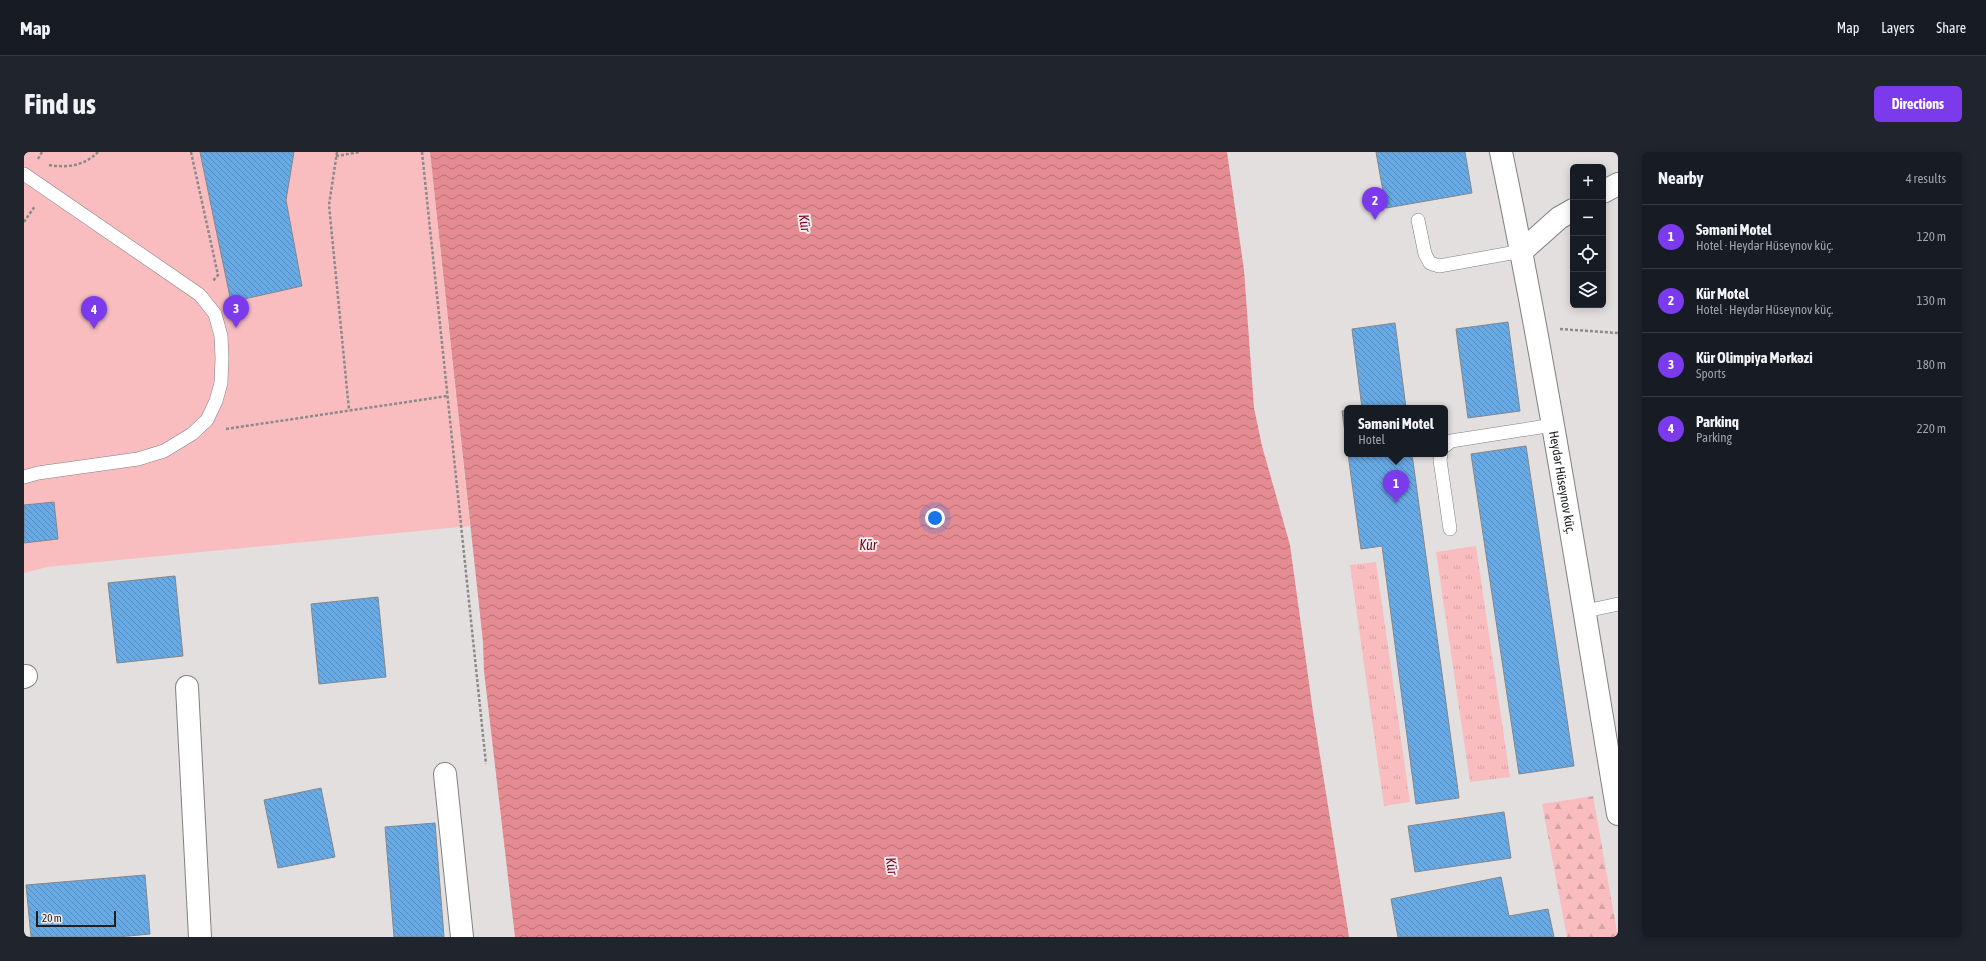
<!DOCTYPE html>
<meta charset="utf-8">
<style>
body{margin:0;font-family:"Asap Condensed",sans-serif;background:#20242c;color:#f1f3f6}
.controls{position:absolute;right:12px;top:12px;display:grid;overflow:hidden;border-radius:6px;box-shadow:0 2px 10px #0003}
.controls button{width:36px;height:36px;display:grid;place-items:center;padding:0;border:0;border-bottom:1px solid #363941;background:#171b24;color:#f1f3f6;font:20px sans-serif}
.scale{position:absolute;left:12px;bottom:10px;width:80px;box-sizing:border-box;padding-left:4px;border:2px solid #1f1e1e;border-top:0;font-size:11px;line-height:14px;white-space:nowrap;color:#1f1e1e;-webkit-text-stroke:3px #f0ecec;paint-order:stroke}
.you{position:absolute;left:911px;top:366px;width:14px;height:14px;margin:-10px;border:3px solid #fff;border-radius:50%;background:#1a73e8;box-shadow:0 0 0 6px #1a73e833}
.badge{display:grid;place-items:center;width:26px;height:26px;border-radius:50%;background:#7c3aed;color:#fff;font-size:13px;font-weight:700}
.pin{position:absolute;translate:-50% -33px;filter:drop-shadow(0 1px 2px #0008)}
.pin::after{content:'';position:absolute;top:21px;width:14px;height:12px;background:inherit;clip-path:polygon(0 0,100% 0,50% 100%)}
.popup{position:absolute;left:1320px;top:253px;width:104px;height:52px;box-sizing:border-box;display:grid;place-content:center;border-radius:6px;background:#171b24;filter:drop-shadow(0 1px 3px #0005);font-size:13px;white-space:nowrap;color:#9ea1a6}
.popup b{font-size:15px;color:#f1f3f6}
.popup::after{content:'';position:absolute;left:50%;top:100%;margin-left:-8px;border:8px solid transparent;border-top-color:#171b24}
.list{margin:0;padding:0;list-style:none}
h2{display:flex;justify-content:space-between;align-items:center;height:52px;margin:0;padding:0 16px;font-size:17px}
h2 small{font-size:13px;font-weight:400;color:#9ea1a6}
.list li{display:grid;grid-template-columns:26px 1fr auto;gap:12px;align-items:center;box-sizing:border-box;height:64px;padding:0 16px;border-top:1px solid #363941}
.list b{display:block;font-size:15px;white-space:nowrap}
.list p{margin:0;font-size:13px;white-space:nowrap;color:#9ea1a6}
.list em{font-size:13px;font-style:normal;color:#9ea1a6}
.icon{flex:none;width:22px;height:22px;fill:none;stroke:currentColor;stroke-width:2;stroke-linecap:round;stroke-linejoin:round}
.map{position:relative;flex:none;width:1594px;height:785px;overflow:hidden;border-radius:6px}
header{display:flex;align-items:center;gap:24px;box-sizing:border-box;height:56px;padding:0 20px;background:#171b24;border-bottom:1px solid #363941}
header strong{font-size:19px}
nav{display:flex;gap:22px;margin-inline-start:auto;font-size:14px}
.intro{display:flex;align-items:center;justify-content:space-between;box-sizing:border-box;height:96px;padding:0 24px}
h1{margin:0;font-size:28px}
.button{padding:10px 18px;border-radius:6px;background:#7c3aed;color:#fff;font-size:14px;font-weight:700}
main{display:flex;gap:24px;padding:0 24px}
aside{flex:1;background:#171b24;border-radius:6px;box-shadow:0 2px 10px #0003}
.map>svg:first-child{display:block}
.grass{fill:url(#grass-tufts)}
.forest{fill:url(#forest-firs)}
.pitch{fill:#f9bdc0}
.water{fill:url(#water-waves)}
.building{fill:url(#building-back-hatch);stroke:#858789}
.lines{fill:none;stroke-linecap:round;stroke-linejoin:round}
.lane-casing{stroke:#837f7f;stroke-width:14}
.street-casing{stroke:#837f7f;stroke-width:24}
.path{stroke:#8c8989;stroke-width:2.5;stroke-dasharray:3 2;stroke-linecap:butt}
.lane{stroke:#fff;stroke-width:13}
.street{stroke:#fff;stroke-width:22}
.labels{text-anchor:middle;stroke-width:4;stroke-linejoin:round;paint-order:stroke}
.street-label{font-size:13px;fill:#1f1e1e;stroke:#f0ecec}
.water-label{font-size:14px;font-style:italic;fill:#740423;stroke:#f0ecec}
</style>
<header>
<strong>Map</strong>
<nav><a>Map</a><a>Layers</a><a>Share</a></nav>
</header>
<div class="intro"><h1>Find us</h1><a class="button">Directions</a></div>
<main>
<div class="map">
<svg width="1594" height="785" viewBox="0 0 1594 785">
<defs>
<pattern id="grass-tufts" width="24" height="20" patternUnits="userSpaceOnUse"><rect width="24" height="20" fill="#f9bdc0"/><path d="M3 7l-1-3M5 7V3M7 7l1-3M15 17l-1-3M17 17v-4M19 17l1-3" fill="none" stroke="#d5a2a5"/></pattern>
<pattern id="forest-firs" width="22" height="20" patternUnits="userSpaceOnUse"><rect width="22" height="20" fill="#f9bdc0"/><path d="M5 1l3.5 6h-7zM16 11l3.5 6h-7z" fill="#d5a2a5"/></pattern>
<pattern id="water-waves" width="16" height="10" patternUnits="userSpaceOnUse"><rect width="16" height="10" fill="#e58b92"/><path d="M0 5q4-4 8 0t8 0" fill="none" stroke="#b97177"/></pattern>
<pattern id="building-back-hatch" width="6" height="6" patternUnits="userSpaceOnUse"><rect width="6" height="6" fill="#68aae5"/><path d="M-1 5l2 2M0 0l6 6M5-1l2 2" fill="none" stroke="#558ab9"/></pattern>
</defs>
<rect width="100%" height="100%" fill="#e3dfdf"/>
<g class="grass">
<path d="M1452 394 1486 625 1446 630 1412 400Z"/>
<path d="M1352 410 1386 650 1360 654 1326 413Z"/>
</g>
<path class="forest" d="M1569 644 1594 785H1543L1518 652Z"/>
<path class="pitch" d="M0 0H406L446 374 23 415 0 421Z"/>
<path class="water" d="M406 0H1203L1220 118 1230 256 1238 294 1266 393 1289 560 1325 785H491L460 519 459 490Z"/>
<g class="building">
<path d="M176 0H270L262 48 278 134 207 150Z"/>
<path d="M1352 0H1441L1448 41 1362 56Z"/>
<path d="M1484 170 1496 259 1444 266 1432 177Z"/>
<path d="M1371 171 1382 256H1338L1328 177Z"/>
<path d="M1323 258V295L1318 259Z"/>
<path d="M1502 294 1550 614 1495 622 1447 302Z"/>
<path d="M1324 302H1388L1435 646 1392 652 1358 394 1337 397Z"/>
<path d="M30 350 34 387 0 391V353Z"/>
<path d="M151 424 159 504 93 511 84 431Z"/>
<path d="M354 445 362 525 295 532 287 452Z"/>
<path d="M297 636 311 705 254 716 240 648Z"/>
<path d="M1480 660 1487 706 1391 720 1384 674Z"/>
<path d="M411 671 420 785H370L361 675Z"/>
<path d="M121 723 126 782 94 785H7L2 733Z"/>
<path d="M1477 725 1485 764 1524 757 1530 785H1374L1367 747Z"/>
</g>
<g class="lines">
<defs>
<g id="lane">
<path d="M0 22 176 143 191 162 197 184 198 206 197 231 192 249 183 268 168 282 140 299 114 307 14 321 0 325"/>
<path d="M1394 68 1401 102 1406 111 1415 114 1498 99"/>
<path d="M1421 294 1427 289 1529 273"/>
<path d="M1417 302 1416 308 1426 377"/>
<path d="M1562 459 1594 452"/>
</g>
<g id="street">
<path id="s1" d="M1477 0C1523 220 1557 441 1594 662"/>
<path d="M1579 40 1594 32"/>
<path d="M1498 99 1535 66 1549 58"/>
<path d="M0 525 2 524"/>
<path d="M163 535 176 785"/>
<path d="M421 622 438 785"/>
</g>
</defs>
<use href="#lane" class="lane-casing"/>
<use href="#street" class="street-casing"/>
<g class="path">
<path d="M167 0 194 123 189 129"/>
<path d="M313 0 305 53 325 258"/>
<path d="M398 0 462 612"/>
<path d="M312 4 336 0"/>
<path d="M14 7 18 0"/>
<path d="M25 13C43 16 60 14 74 0"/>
<path d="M0 70 11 54"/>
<path d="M1536 177 1594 181"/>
<path d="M202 277 423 244"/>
</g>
<use href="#lane" class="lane"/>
<use href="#street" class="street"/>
</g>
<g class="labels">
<g class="street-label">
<text dy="5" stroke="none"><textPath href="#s1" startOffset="336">Heydər Hüseynov küç.</textPath></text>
</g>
<g class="water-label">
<text transform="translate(781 71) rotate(82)" y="5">Kür</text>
<text x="844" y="398">Kür</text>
<text transform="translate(868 714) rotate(82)" y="5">Kür</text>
</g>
</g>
</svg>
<div class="controls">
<button>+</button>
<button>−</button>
<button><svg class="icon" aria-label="locate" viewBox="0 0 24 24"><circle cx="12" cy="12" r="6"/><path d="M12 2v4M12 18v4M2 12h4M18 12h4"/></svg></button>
<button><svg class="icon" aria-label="layers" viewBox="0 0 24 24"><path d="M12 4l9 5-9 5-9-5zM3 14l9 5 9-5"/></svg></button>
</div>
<div class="scale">20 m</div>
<div class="you"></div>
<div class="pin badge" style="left:1372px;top:351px">1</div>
<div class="popup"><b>Səməni Motel</b>Hotel</div>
<div class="pin badge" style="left:1351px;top:68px">2</div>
<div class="pin badge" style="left:212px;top:176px">3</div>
<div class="pin badge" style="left:70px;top:177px">4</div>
</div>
<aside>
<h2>Nearby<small>4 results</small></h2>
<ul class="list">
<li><span class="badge">1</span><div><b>Səməni Motel</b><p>Hotel · Heydər Hüseynov küç.</p></div><em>120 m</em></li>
<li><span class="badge">2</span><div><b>Kür Motel</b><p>Hotel · Heydər Hüseynov küç.</p></div><em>130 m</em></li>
<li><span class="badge">3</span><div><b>Kür Olimpiya Mərkəzi</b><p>Sports</p></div><em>180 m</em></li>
<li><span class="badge">4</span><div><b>Parkinq</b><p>Parking</p></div><em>220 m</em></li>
</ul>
</aside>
</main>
